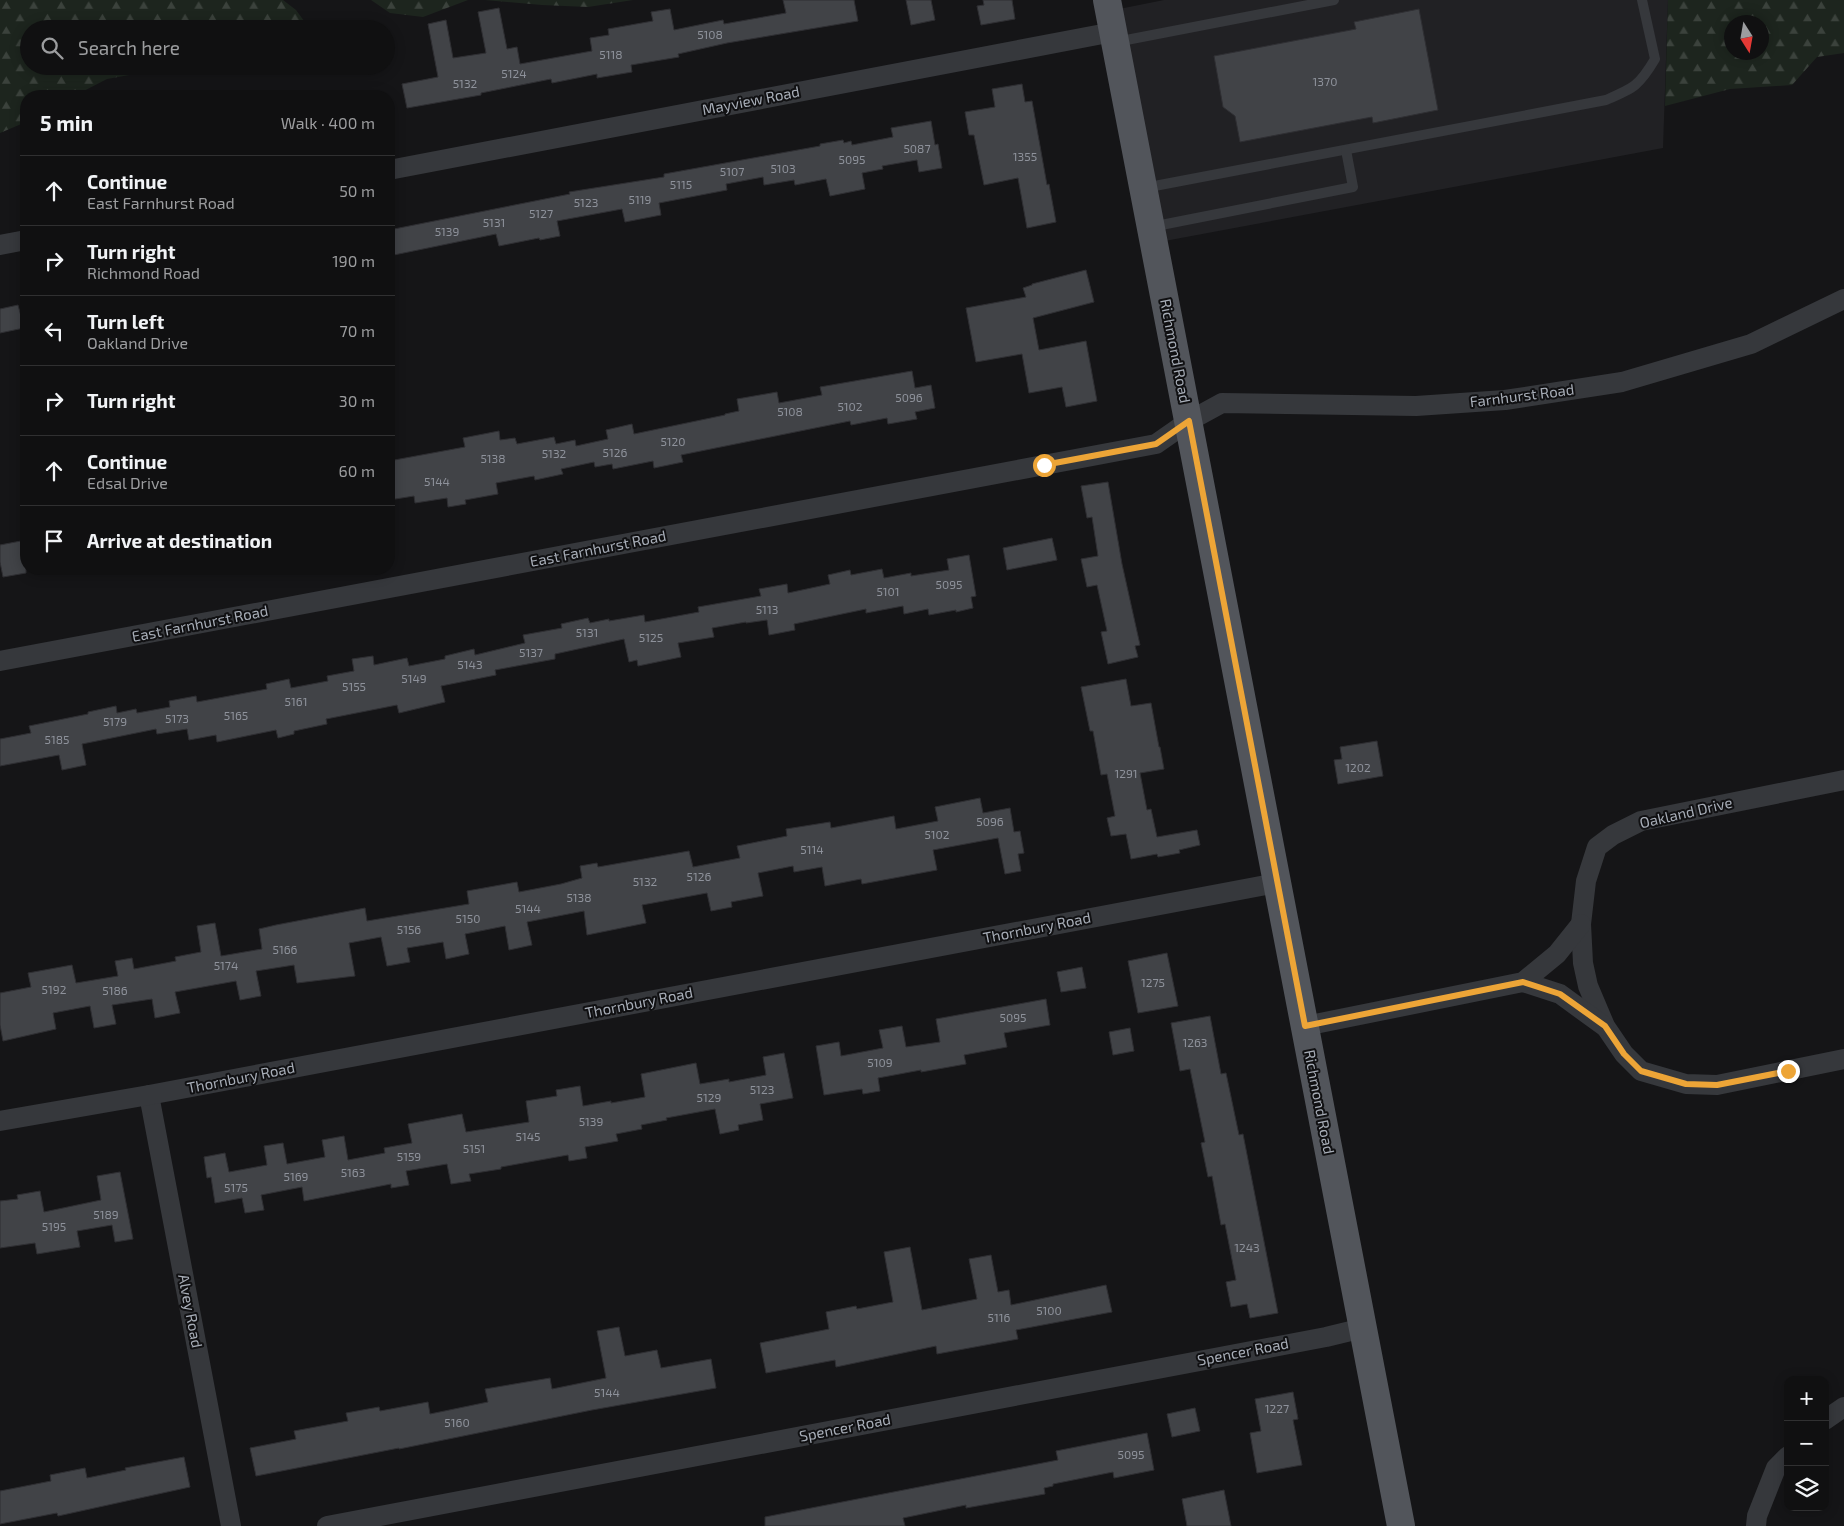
<!DOCTYPE html>
<meta charset="utf-8">
<style>
body{margin:0;font-family:"Exo 2",sans-serif;background:#19191a;color:#f1f3f6}
.controls{position:absolute;right:15px;bottom:15px;display:grid;overflow:hidden;border-radius:10px;box-shadow:0 2px 12px #0003}
.controls button{width:45px;height:45px;display:grid;place-items:center;padding:0;border:0;border-bottom:1px solid #303031;background:#101011;color:#f1f3f6;font:25px sans-serif}
.compass{position:absolute;left:1724px;top:15px;width:45px;height:45px;border-radius:50%;background:#101011;box-shadow:0 2px 12px #0003;rotate:169deg}
.stop{position:absolute;width:15px;height:15px;margin:-11px;border:4px solid #eda537;border-radius:50%;background:#fff}
.stop.end{background:#eda537;border-color:#fff;box-shadow:0 1px 5px #0008}
.list{margin:0;padding:0;list-style:none}
h2{display:flex;justify-content:space-between;align-items:center;height:65px;margin:0;padding:0 20px;font-size:21px}
h2 small{font-size:16px;font-weight:400;color:#9c9d9f}
.list li{display:grid;grid-template-columns:32px 1fr auto;gap:15px;align-items:center;box-sizing:border-box;height:70px;padding:0 20px;border-top:1px solid #303031}
.list b{display:block;font-size:19px;white-space:nowrap}
.list p{margin:0;font-size:16px;white-space:nowrap;color:#9c9d9f}
.list em{font-size:16px;font-style:normal;color:#9c9d9f}
.icon{flex:none;width:28px;height:28px;fill:none;stroke:currentColor;stroke-width:2;stroke-linecap:round;stroke-linejoin:round}
.map{position:relative;flex:none;width:1844px;height:1526px;overflow:hidden}
.search{position:absolute;background:#101011;box-shadow:0 2px 12px #0003;left:20px;top:20px;width:375px;height:55px;display:flex;align-items:center;gap:12px;box-sizing:border-box;padding:0 18px;border-radius:28px;color:#9c9d9f;font-size:19px}
.panel{position:absolute;background:#101011;box-shadow:0 2px 12px #0003;left:20px;top:90px;width:375px;height:485px;border-radius:20px}
.map>svg:first-child{display:block}
.built{fill:#212124}
.forest{fill:url(#forest-firs);fill-rule:evenodd}
.building{fill:#414347;stroke:#2f2f33}
.lines{fill:none;stroke-linecap:round;stroke-linejoin:round}
.service{stroke:#36383c;stroke-width:10}
.minor{stroke:#36383c;stroke-width:20}
.primary{stroke:#52555b;stroke-width:28}
.route{stroke:#eda537;stroke-width:6}
.labels{text-anchor:middle;stroke-width:4;stroke-linejoin:round;paint-order:stroke}
.number-label{font-size:12px;fill:#8e929b}
.street-label{font-size:15px;fill:#a7adb7;stroke:#101012}
</style>
<div class="map">
<svg width="1844" height="1526" viewBox="0 0 1844 1526">
<defs>
<pattern id="forest-firs" width="22" height="20" patternUnits="userSpaceOnUse" patternTransform="scale(1.25)"><rect width="22" height="20" fill="#1d251e"/><path d="M5 1l3.5 6h-7zM16 11l3.5 6h-7z" fill="#3b423c"/></pattern>
</defs>
<rect width="100%" height="100%" fill="#151517"/>
<path class="built" d="M1164 0H1668L1663 148 1154 243 1109 11Z"/>
<g class="forest">
<path d="M0 0H283L296 10 310 29H29V66H179L107 79 74 96H26V122L0 133Z"/>
<path d="M371 0H468L423 17 390 13Z"/>
<path d="M485 0H633L588 7 542 5Z"/>
<path d="M1668 0H1844V53L1817 57 1792 85 1730 89 1665 106ZM1762 22V52H1732V22Z"/>
</g>
<g class="building">
<path d="M783 0H854L858 21 727 43 678 54 679 57 631 65 632 72 597 78V74L552 83 551 79 481 93V95L407 108 402 84 438 77 428 24 446 20 453 58 486 53 478 12 499 8 507 49 517 47 520 64 592 51 590 38 609 35 608 29 653 21 651 12 670 9 674 30 723 20 724 24 786 13Z"/>
<path d="M906 0H931L935 20 911 25Z"/>
<path d="M983 0H1012L1015 19 981 25 977 6 984 5Z"/>
<path d="M1419 9 1438 110 1373 123 1372 117 1240 142 1235 116 1223 107 1214 56 1356 29 1354 22Z"/>
<path d="M1022 84 1025 102 1032 101 1047 185 1049 184 1056 222 1027 228 1018 178 984 185 974 135H969L965 112 995 107 992 89Z"/>
<path d="M931 121 935 145 938 144 942 168 919 172 917 160 882 166 883 169 862 173 865 189 830 196 826 179 795 185 794 180 764 185 763 177 726 184 727 190 659 203 661 215 625 222 622 209 557 221 560 236 540 240 539 238 499 246 496 234 389 256V230L570 194 569 192 664 177V174L820 146V144L843 140 844 143 851 141 852 145 893 137 891 128Z"/>
<path d="M1086 270 1094 302 1033 318 1039 350 1086 341 1097 401 1066 407 1062 387 1029 393 1022 354 976 362 966 308 1026 297 1023 288 1032 285V284Z"/>
<path d="M18 305 24 328 0 333V309Z"/>
<path d="M912 371 915 388 931 385 935 408 915 412 917 419 888 424 887 418 851 425 850 421 681 455 683 462 654 468 653 461 613 469 612 464 595 467 594 462 561 469 563 474 535 480 534 476 496 483 498 494 465 500 466 504 448 507 447 498 415 503 414 496 389 500V461L465 447 463 438 499 431 500 440 515 438 517 444 554 437 556 444 575 440 576 446 608 439 606 430 632 424 634 434 725 415V414L739 411 737 399 777 392 779 403 822 395 820 387Z"/>
<path d="M1108 482 1122 564 1140 645 1135 646 1138 657 1108 664 1101 632 1107 631 1097 585 1087 587 1081 559 1098 556 1092 517 1087 518 1081 486Z"/>
<path d="M1052 538 1057 560 1007 570 1003 548Z"/>
<path d="M26 540V573L3 577 0 562V545Z"/>
<path d="M969 555 976 596 971 597 973 608 956 612V610L929 615 928 609 904 614 903 606 866 613V609L794 624 795 630 769 635 767 620 746 623V622L712 628 714 637 678 643 681 657 638 666 637 660 629 662 624 639 555 654V659L495 670 496 675 441 686 445 702 399 713 397 705 326 719 327 724 294 731V734L278 738 276 730 217 742 216 735 189 740 187 729 157 734 156 729 82 744 86 765 62 770 59 755 0 766V739L31 733 29 726 88 714V712L116 706 117 713 136 709 137 713 170 707 169 701 196 696 197 702 267 689 266 684 289 679 291 688 328 681 327 676 354 671 352 659 373 656 374 665 407 658 409 666 445 659V656L474 649 475 655 525 643 523 635 562 628 561 624 588 618 590 623 609 619V621L644 615 645 622 699 612 698 607 761 596 759 589 787 584 788 593 830 584 828 575 850 570 851 575 882 569 884 578 911 573V576L949 570 947 559Z"/>
<path d="M1126 679 1131 706 1151 703 1159 747H1160L1164 769 1140 773 1147 810 1151 809 1157 837 1197 830 1200 845 1179 850 1180 853 1158 857 1157 854 1131 859 1126 834 1111 836 1107 818 1115 816 1107 774 1101 775 1093 731H1090L1081 687Z"/>
<path d="M1377 741 1383 776 1338 784 1334 760 1342 759 1340 747Z"/>
<path d="M980 798 983 813 1010 808 1014 832 1020 831 1024 853 1018 854 1021 871 1005 874 998 838 933 850 937 870 862 884 861 879 825 886 822 867 794 872 793 866 758 873 763 896 731 902 732 907 711 911 707 893 642 905 646 923 587 935 584 911 527 922 532 945 509 950 505 926 465 934 469 954 446 959 443 942 407 948 410 962 387 966 381 937 349 943 355 976 297 983 294 965 256 971 261 996 240 1000 236 981 175 992 180 1013 155 1018 152 999 112 1005 116 1024 94 1028 90 1006 53 1013 56 1029 3 1041 0 1025V993L31 987 28 973 72 965 76 983 118 976 115 961 132 958 134 969 176 961 175 957 201 952 197 926 215 923 221 956 262 949 259 929 276 925 365 908 367 921 469 904 467 891 517 882 519 892 561 884 582 878 580 866 597 863 598 867 689 851 693 867 740 858 737 846 787 836 786 829 830 822 831 828 894 816 896 829 938 821 935 807Z"/>
<path d="M1167 953 1178 1006 1138 1013 1128 961Z"/>
<path d="M1082 967 1086 988 1061 992 1057 972Z"/>
<path d="M1046 999 1050 1025 1004 1033 1007 1047 964 1055 966 1064 921 1072V1070L878 1078 880 1091 863 1094 862 1089 824 1095 816 1046 839 1042 841 1056 883 1048 879 1030 902 1026 906 1047 940 1042 936 1019Z"/>
<path d="M1210 1016 1221 1074 1226 1073 1239 1135 1243 1134 1278 1313 1250 1318 1247 1304 1231 1307 1226 1282 1236 1280 1225 1224 1221 1225 1212 1176 1208 1177 1201 1143 1205 1142 1190 1069 1180 1071 1171 1023Z"/>
<path d="M1130 1028 1134 1051 1113 1055 1109 1032Z"/>
<path d="M784 1053 793 1098 760 1104 763 1120 738 1125 739 1130 720 1134 715 1109 666 1118 667 1120 641 1125 642 1129 616 1134 618 1141 585 1147 587 1158 569 1161 568 1155 501 1167V1169L469 1174 471 1181 451 1184 447 1164 406 1171 409 1185 391 1188V1184L304 1201 302 1187 261 1195 264 1210 245 1213 242 1198 215 1203 211 1177 207 1178 204 1157 225 1153 229 1172 267 1165 264 1146 283 1143 287 1164 325 1157 322 1140 344 1136 348 1160 385 1153 384 1148 412 1143 408 1124 462 1114 466 1132 529 1122 526 1101 557 1096 556 1090 580 1086 583 1106 611 1101V1103L645 1097 641 1074 696 1063 700 1084 729 1079V1082L766 1075 763 1057Z"/>
<path d="M120 1172 133 1239 115 1242 112 1225 77 1231 80 1247 37 1254 35 1243 0 1248V1201L18 1199 17 1195 40 1191 44 1212 101 1200 97 1176Z"/>
<path d="M910 1247 922 1310 977 1299 969 1259 991 1255 998 1292 1009 1290 1011 1305 1106 1285 1112 1312 1016 1330 1018 1339 937 1354 936 1346 836 1367 835 1360 766 1373 760 1343 829 1329 826 1312 856 1306 857 1309 893 1302 884 1252Z"/>
<path d="M619 1327 625 1356 657 1350 661 1368 711 1359 716 1388 592 1410 399 1449V1448L256 1476 250 1448 296 1439 294 1431 348 1421 346 1413 379 1407 380 1411 428 1402 430 1414 488 1402 485 1389 550 1378 552 1389 606 1378 597 1331Z"/>
<path d="M1293 1392 1298 1419 1293 1420 1302 1465 1257 1473 1250 1433 1261 1431 1255 1399Z"/>
<path d="M1195 1408 1200 1431 1172 1437 1167 1414Z"/>
<path d="M1147 1433 1154 1470 1114 1478 1113 1472 1053 1484V1486L1044 1488 1045 1494 966 1508V1505L903 1518 905 1526H765V1517L1058 1460 1056 1451Z"/>
<path d="M184 1457 190 1487 58 1516 57 1513 0 1524V1491L51 1481 50 1475 85 1468 87 1478 126 1470 125 1468Z"/>
<path d="M1224 1490 1231 1526H1187L1182 1499Z"/>
</g>
<g class="lines">
<g class="service">
<path d="M1116 42 1334 0"/>
<path d="M1144 188 1606 100C1634 88 1639 86 1655 59L1642 0"/>
<path d="M1151 227 1353 187 1346 150"/>
</g>
<g class="minor">
<path d="M389 170 1113 32"/>
<path d="M0 245 26 240"/>
<path d="M0 661 1156 444 1189 421 1222 403 1416 406 1505 400 1622 382 1751 344 1844 299"/>
<path d="M1844 780 1641 821 1613 835 1597 847 1586 881 1581 924 1583 963 1588 986 1605 1026 1624 1054 1641 1071 1686 1084 1717 1085 1844 1059"/>
<path d="M1523 982 1560 994 1604 1026"/>
<path d="M1305 1026 1523 982 1557 954 1581 924"/>
<path d="M149 1095 231 1526"/>
<path d="M0 1121 149 1095 1277 883"/>
<path d="M1825 1420 1844 1407"/>
<path d="M327 1526 1326 1337 1363 1328"/>
<path d="M1756 1526 1757 1516 1776 1468 1788 1456"/>
</g>
<path class="primary" d="M1107 0 1401 1526"/>
</g>
<g class="lines">
<path class="route" d="M1044 465 1156 444 1189 421 1305 1026 1523 982 1560 994 1605 1026 1624 1054 1641 1071 1686 1084 1717 1085 1788 1071"/>
</g>
<g class="labels">
<g class="number-label">
<text x="710" y="39">5108</text>
<text x="611" y="59">5118</text>
<text x="514" y="78">5124</text>
<text x="1325" y="86">1370</text>
<text x="465" y="88">5132</text>
<text x="917" y="153">5087</text>
<text x="1025" y="161">1355</text>
<text x="852" y="164">5095</text>
<text x="783" y="173">5103</text>
<text x="732" y="176">5107</text>
<text x="681" y="189">5115</text>
<text x="640" y="204">5119</text>
<text x="586" y="207">5123</text>
<text x="541" y="218">5127</text>
<text x="494" y="227">5131</text>
<text x="447" y="236">5139</text>
<text x="909" y="402">5096</text>
<text x="850" y="411">5102</text>
<text x="790" y="416">5108</text>
<text x="673" y="446">5120</text>
<text x="615" y="457">5126</text>
<text x="554" y="458">5132</text>
<text x="493" y="463">5138</text>
<text x="437" y="486">5144</text>
<text x="949" y="589">5095</text>
<text x="888" y="596">5101</text>
<text x="767" y="614">5113</text>
<text x="587" y="637">5131</text>
<text x="651" y="642">5125</text>
<text x="531" y="657">5137</text>
<text x="470" y="669">5143</text>
<text x="414" y="683">5149</text>
<text x="354" y="691">5155</text>
<text x="296" y="706">5161</text>
<text x="236" y="720">5165</text>
<text x="177" y="723">5173</text>
<text x="115" y="726">5179</text>
<text x="57" y="744">5185</text>
<text x="1358" y="772">1202</text>
<text x="1126" y="778">1291</text>
<text x="990" y="826">5096</text>
<text x="937" y="839">5102</text>
<text x="812" y="854">5114</text>
<text x="699" y="881">5126</text>
<text x="645" y="886">5132</text>
<text x="579" y="902">5138</text>
<text x="528" y="913">5144</text>
<text x="468" y="923">5150</text>
<text x="409" y="934">5156</text>
<text x="285" y="954">5166</text>
<text x="226" y="970">5174</text>
<text x="1153" y="987">1275</text>
<text x="54" y="994">5192</text>
<text x="115" y="995">5186</text>
<text x="1013" y="1022">5095</text>
<text x="1195" y="1047">1263</text>
<text x="880" y="1067">5109</text>
<text x="762" y="1094">5123</text>
<text x="709" y="1102">5129</text>
<text x="591" y="1126">5139</text>
<text x="528" y="1141">5145</text>
<text x="474" y="1153">5151</text>
<text x="409" y="1161">5159</text>
<text x="353" y="1177">5163</text>
<text x="296" y="1181">5169</text>
<text x="236" y="1192">5175</text>
<text x="106" y="1219">5189</text>
<text x="54" y="1231">5195</text>
<text x="1247" y="1252">1243</text>
<text x="1049" y="1315">5100</text>
<text x="999" y="1322">5116</text>
<text x="607" y="1397">5144</text>
<text x="1277" y="1413">1227</text>
<text x="457" y="1427">5160</text>
<text x="1131" y="1459">5095</text>
</g>
<g class="street-label">
<text transform="translate(751 101) rotate(-11)" y="5">Mayview Road</text>
<text transform="translate(1175 351) rotate(79)" y="5">Richmond Road</text>
<text transform="translate(1522 396) rotate(-7)" y="5">Farnhurst Road</text>
<text transform="translate(598 549) rotate(-11)" y="5">East Farnhurst Road</text>
<text transform="translate(200 624) rotate(-11)" y="5">East Farnhurst Road</text>
<text transform="translate(1686 813) rotate(-13)" y="5">Oakland Drive</text>
<text transform="translate(1037 928) rotate(-11)" y="5">Thornbury Road</text>
<text transform="translate(639 1003) rotate(-11)" y="5">Thornbury Road</text>
<text transform="translate(241 1078) rotate(-11)" y="5">Thornbury Road</text>
<text transform="translate(1319 1102) rotate(79)" y="5">Richmond Road</text>
<text transform="translate(190 1311) rotate(79)" y="5">Alvey Road</text>
<text transform="translate(1243 1352) rotate(-11)" y="5">Spencer Road</text>
<text transform="translate(845 1428) rotate(-11)" y="5">Spencer Road</text>
</g>
</g>
</svg>
<div class="controls">
<button>+</button>
<button>−</button>
<button><svg class="icon" aria-label="layers" viewBox="0 0 24 24"><path d="M12 4l9 5-9 5-9-5zM3 14l9 5 9-5"/></svg></button>
</div>
<svg class="compass" viewBox="-18 -18 36 36"><path d="M0-13l5 13h-10z" fill="#e53935"/><path d="M0 13l5-13h-10z" fill="#9c9d9f"/></svg>
<div class="stop" style="left:1044px;top:465px"></div>
<div class="stop end" style="left:1788px;top:1071px"></div>
<div class="search"><svg class="icon" aria-label="search" viewBox="0 0 24 24"><circle cx="10" cy="10" r="6"/><path d="M15 15l6 6"/></svg>Search here</div>
<section class="panel">
<h2>5 min<small>Walk · 400 m</small></h2>
<ul class="list">
<li><svg class="icon" aria-label="ahead" viewBox="0 0 24 24"><path d="M12 20V5M6 11l6-6 6 6"/></svg><div><b>Continue</b><p>East Farnhurst Road</p></div><em>50 m</em></li>
<li><svg class="icon" aria-label="right" viewBox="0 0 24 24"><path d="M7 20v-9h11M14 6l5 5-5 5"/></svg><div><b>Turn right</b><p>Richmond Road</p></div><em>190 m</em></li>
<li><svg class="icon" aria-label="left" viewBox="0 0 24 24"><path d="M17 20v-9H6M10 6l-5 5 5 5"/></svg><div><b>Turn left</b><p>Oakland Drive</p></div><em>70 m</em></li>
<li><svg class="icon" aria-label="right" viewBox="0 0 24 24"><path d="M7 20v-9h11M14 6l5 5-5 5"/></svg><div><b>Turn right</b></div><em>30 m</em></li>
<li><svg class="icon" aria-label="ahead" viewBox="0 0 24 24"><path d="M12 20V5M6 11l6-6 6 6"/></svg><div><b>Continue</b><p>Edsal Drive</p></div><em>60 m</em></li>
<li><svg class="icon" aria-label="arrive" viewBox="0 0 24 24"><path d="M6 21V4h12l-3 4 3 4H6"/></svg><div><b>Arrive at destination</b></div></li>
</ul>
</section>
</div>
